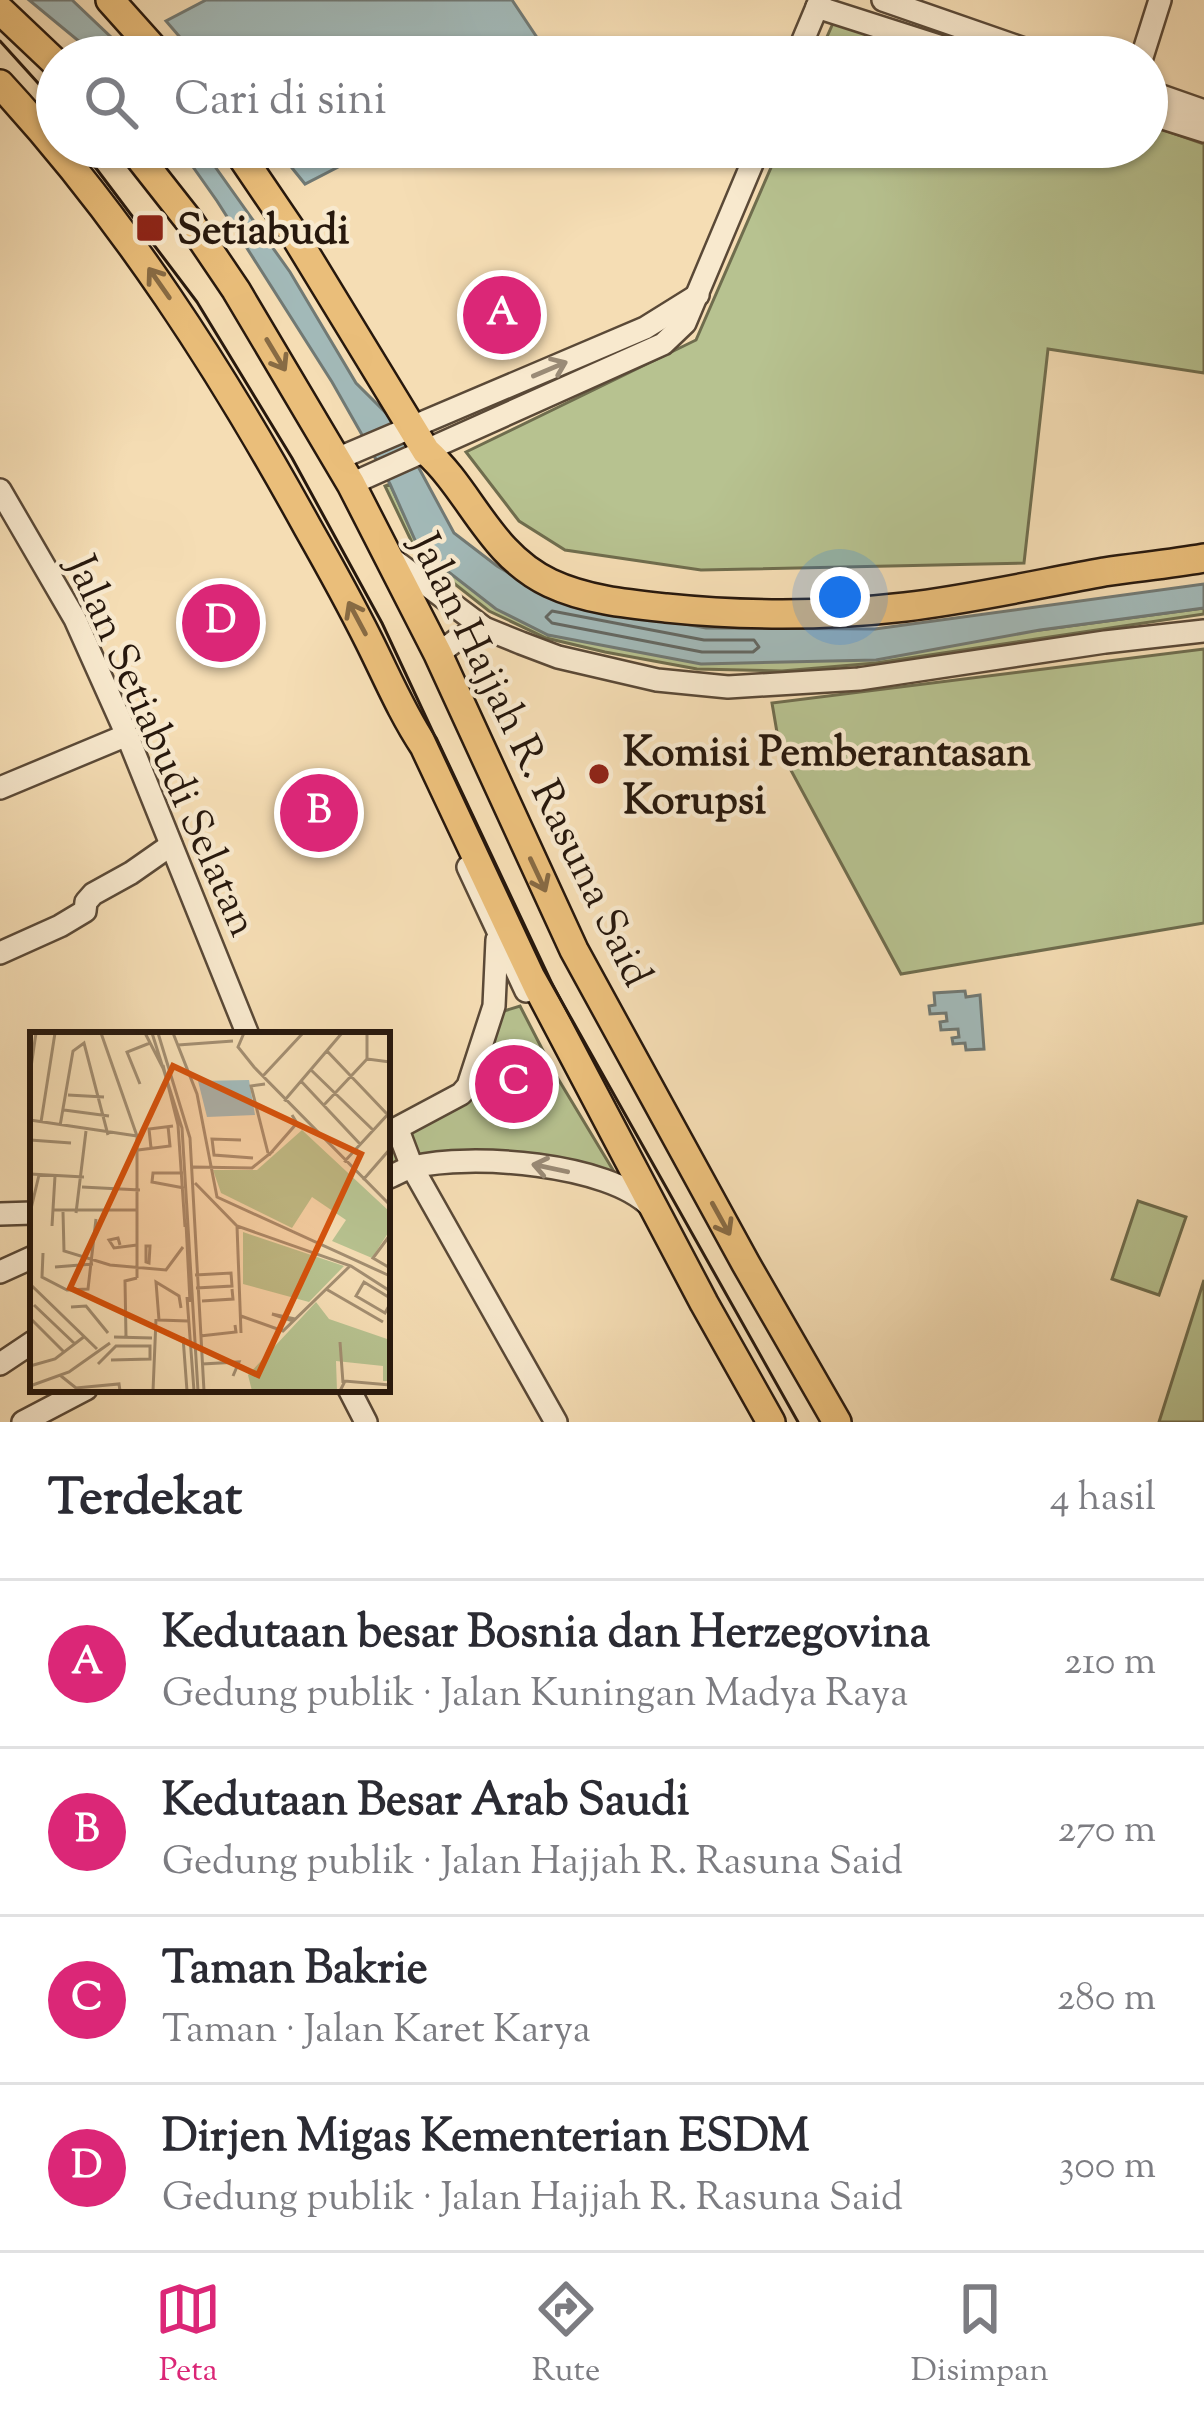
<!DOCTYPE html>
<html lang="id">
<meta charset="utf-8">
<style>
body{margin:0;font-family:"Sorts Mill Goudy",serif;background:#f7f7f7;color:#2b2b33}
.you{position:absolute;left:840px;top:597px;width:42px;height:42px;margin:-30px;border:9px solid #fff;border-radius:50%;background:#1a73e8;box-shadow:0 0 0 18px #1a73e833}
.badge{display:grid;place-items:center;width:78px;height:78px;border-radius:50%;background:#db2777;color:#fff;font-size:39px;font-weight:700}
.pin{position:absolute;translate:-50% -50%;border:6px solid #fff;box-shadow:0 3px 12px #0006}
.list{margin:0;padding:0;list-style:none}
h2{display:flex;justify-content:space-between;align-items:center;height:156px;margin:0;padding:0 48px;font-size:51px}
h2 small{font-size:39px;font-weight:400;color:#7c7c81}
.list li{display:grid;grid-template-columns:78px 1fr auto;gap:36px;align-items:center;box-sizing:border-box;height:168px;padding:0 48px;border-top:3px solid #e1e1e2}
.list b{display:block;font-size:45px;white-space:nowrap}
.list p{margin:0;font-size:39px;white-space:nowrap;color:#7c7c81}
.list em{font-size:39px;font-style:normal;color:#7c7c81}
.icon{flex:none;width:66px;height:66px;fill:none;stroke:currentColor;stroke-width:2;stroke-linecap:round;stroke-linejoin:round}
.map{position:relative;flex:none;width:1204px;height:1422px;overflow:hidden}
.search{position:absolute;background:#fff;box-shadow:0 3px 9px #0004;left:36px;right:36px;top:36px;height:132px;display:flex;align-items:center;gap:30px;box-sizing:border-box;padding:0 42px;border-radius:66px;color:#7c7c81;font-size:45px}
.sheet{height:828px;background:#fff}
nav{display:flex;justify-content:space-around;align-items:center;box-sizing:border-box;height:168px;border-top:3px solid #e1e1e2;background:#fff;font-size:33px;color:#7c7c81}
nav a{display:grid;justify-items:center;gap:6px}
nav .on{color:#db2777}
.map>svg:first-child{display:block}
.green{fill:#b7c290;stroke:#6f6d4e;stroke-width:3}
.water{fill:#a2b9b8;stroke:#717974;stroke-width:3}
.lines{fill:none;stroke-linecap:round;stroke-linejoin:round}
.shore{stroke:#646862;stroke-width:3}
.minor-casing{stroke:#5a4937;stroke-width:26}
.major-casing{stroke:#27180d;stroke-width:32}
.minor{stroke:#f8e9ce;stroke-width:21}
.major{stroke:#eabe7a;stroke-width:27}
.tram{stroke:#27180d;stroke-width:3}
.oneway{stroke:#886b44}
.oneway2{stroke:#9a8b77}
.poi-dot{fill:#8f2418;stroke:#f8e9ce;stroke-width:4.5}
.labels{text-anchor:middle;stroke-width:9;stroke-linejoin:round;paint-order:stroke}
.poi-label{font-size:42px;font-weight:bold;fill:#27180d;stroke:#f8e9ce;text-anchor:start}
.street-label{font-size:42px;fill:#27180d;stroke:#f8e9ce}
.inset-road{fill:none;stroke:#a38e71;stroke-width:3}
.view{fill:#d5520c;fill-opacity:0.15;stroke:#d5520c;stroke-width:6}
.inset-edge{fill:none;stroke:#27180d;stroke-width:6}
</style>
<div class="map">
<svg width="1204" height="1422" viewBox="0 0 1204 1422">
<rect width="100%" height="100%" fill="#f5ddb4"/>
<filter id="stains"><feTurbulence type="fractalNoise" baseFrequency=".00167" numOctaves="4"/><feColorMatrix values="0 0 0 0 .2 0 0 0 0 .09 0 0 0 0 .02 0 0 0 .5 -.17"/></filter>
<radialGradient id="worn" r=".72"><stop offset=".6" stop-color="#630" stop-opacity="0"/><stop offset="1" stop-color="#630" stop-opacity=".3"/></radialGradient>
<g class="green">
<path d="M834 21 943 57H818Z"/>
<path d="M1147 124 1204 144V373L1048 349 1024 563 701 570 565 550 519 521 466 452 696 340 780 147H1147Z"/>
<path d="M390 484 420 549 548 635 1040 630 1204 608V614L876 663 782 671 697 669 605 652 546 638 489 611 418 555 385 486Z"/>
<path d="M1204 649V923L901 974 780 750 772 703Z"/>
<path d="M520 1006 554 1072 616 1175 585 1170 387 1173V1141L461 1096 501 1012Z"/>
<path d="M1138 1201 1186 1217 1159 1295 1112 1279Z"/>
<path d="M1204 1280V1422H1159Z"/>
</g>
<g class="water">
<path d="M29 0H72L132 57H98Z"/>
<path d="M206 0H512L550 57H197L166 21Z"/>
<path d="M179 147H201L290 272 356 383 393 420 454 533 497 566 553 599 706 628 875 629 1204 584V608L1040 630 876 660 701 664 548 635 496 609 419 549 390 484 332 382 217 201Z"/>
<path d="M275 147H377L305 184Z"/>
<path d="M965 991 966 997 980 995 984 1049 966 1050 965 1043 953 1044 952 1038 959 1037 958 1029 941 1030 940 1022 947 1021 946 1013 930 1014 929 1006 935 1005 934 993Z"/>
</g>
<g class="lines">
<path class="shore" d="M552 611 704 640H754L759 647 753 652H702L552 623 546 617Z"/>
<defs>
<g id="minor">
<path d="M883 0 1047 57"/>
<path d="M817 7 973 57"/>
<path d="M796 57 820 0"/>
<path d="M1142 57 1160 0"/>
<path d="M1147 91 1204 111"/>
<path d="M1147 113 1204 131"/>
<path d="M337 459 645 328 698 295"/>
<path d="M351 484 663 344 685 323 759 147"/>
<path d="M0 490 75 619 127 735 248 1035"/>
<path d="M391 558 484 628 521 643 558 657 657 680 728 687 859 679 1105 642 1204 631"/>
<path d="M438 654 458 639 484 628"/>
<path d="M0 788 127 735"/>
<path d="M468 867 526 991"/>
<path d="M0 953 60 926 85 911 86 902 93 894 131 873 171 845"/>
<path d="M398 1130 412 1167 556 1422"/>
<path d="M388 1133 461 1094 468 1086 494 1006 497 940"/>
<path d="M387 1178C395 1175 404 1169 413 1167 470 1153 609 1163 651 1207"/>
<path d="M0 1214 33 1213"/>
<path d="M0 1272 33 1257"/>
<path d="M0 1364 33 1342"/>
<path d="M349 1389 366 1422"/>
<path d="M23 1422 86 1389"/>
</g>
<g id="major">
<path d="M110 0 161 57"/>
<path d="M0 10 57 64"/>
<path d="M0 84C123 217 221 370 308 528 329 565 350 603 369 641 387 677 402 713 424 746L539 990 704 1303 771 1422"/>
<path d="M131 147 190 222 236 290 351 484 438 654 574 950 746 1264 837 1422"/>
<path d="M235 147 290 228 426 451C471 491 489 554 550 583 586 600 628 604 666 608 744 616 827 616 905 607 972 599 1038 584 1104 572 1137 567 1171 564 1204 558"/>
</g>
</defs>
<use href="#minor" class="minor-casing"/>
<use href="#major" class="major-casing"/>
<use href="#minor" class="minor"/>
<use href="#major" class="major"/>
<g class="tram">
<path d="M0 41 57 104"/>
<path d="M80 147 197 302 292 458 382 623 544 970 798 1422"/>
</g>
</g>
<defs><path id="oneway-shaft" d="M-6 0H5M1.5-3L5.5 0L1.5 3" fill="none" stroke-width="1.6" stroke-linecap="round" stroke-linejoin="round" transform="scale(3)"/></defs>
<g class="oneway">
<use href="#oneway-shaft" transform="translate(159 283) rotate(-125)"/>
<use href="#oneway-shaft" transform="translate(276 355) rotate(59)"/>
<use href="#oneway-shaft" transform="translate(357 618) rotate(-118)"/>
<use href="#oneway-shaft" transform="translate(538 875) rotate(65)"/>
<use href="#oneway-shaft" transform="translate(721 1219) rotate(61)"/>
</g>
<g class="oneway2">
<use href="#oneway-shaft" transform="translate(550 369) rotate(-23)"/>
<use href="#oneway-shaft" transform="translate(550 1168) rotate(-168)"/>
</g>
<g class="poi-dot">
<rect x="135" y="213" width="30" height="30" rx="6"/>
<circle cx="599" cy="774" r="12"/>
</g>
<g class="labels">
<g class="poi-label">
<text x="177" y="243">Setiabudi</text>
<text x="623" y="765">Komisi Pemberantasan<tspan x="623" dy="48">Korupsi</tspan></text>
</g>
<g class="street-label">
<text transform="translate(164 745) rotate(66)" y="15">Jalan Setiabudi Selatan</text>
<text transform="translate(533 759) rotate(64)" y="15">Jalan Hajjah R. Rasuna Said</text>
</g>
</g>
<g transform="translate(30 1032)">
<rect width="360" height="360" fill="#f5ddb4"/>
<path d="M272 98 360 180V198L342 226 302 209 316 188 282 165 262 196 191 161 183 138H227ZM213 200 314 234 279 270 213 252ZM286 270 299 287 360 308V349H353V334L306 329 307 359H222L218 343Z" fill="#b7c290"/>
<path d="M219 48 225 83 177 85 168 49Z" fill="#a2b9b8"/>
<path class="inset-road" d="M71 1 107 104V246M115 1 134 38M122 1 152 96 168 359M128 1 160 106 174 359M143 1 167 62 187 165 360 244M214 1 208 15 224 35 360 173M337 1V27L360 30M148 13 203 9M297 19 357 82M133 33 148 93 155 195M280 37 343 98M0 42 6 1M232 45 273 1M270 48 330 112M110 52 97 20 120 11M235 52 221 54 238 121M38 63 74 65M254 69 312 1M293 74 337 27M34 78 79 84M0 88 107 104M11 90 25 1M30 94 43 19 54 11 78 103M0 108 41 111M211 108 182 107 184 123 223 126M121 116 119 97 143 94M108 118 140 114 138 94M239 123 267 91 262 83M314 130 360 80M163 135 222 136 243 119M153 141H123L122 150 154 156M0 142 54 145M333 148 360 117M165 151 207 194 321 234 360 259M52 155 110 158M24 178H108M33 180 34 219 80 233 136 238 153 215M0 181 9 143M46 181 56 99M156 191 160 270M22 194 25 144M207 194 211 301M360 203 343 226 360 236M90 213 88 206 79 208 84 216 107 213M116 214H120L119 231 116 230ZM13 221 12 245 37 258 58 257 66 187M25 235 63 232M165 243 201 241 202 254 166 256M0 252 67 317M296 257 353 290M157 265 164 359M360 266 334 250 326 264 355 281 360 272M172 269 203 267 202 257M4 273 45 312M41 275 56 274 78 301M151 276 149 264 126 250 129 288 158 289M211 284 253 299 321 233M0 286 35 321M263 289 242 282 265 287M170 304 206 300 205 293M84 305 122 306M96 305 95 249 107 246M153 305 157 359M310 310 313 351M68 332 86 314H120V327L81 328M172 332 209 330 203 344M0 334 25 327 55 304M31 344 46 356 89 352 90 359M0 354 39 340 80 311M123 359 126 287M310 359 315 349 360 353"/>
<path class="view" d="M143 34 331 122 228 343 40 256Z"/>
<rect width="360" height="360" class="inset-edge"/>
</g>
<rect width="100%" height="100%" filter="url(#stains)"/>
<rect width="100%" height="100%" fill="url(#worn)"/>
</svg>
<div class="you"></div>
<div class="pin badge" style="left:502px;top:315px">A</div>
<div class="pin badge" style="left:319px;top:813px">B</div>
<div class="pin badge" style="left:514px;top:1084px">C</div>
<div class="pin badge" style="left:221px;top:623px">D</div>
<div class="search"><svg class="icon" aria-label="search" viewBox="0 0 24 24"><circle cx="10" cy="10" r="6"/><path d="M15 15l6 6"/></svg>Cari di sini</div>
</div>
<section class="sheet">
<h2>Terdekat<small>4 hasil</small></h2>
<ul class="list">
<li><span class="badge">A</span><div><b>Kedutaan besar Bosnia dan Herzegovina</b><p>Gedung publik · Jalan Kuningan Madya Raya</p></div><em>210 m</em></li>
<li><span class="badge">B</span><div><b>Kedutaan Besar Arab Saudi</b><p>Gedung publik · Jalan Hajjah R. Rasuna Said</p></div><em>270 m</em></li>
<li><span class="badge">C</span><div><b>Taman Bakrie</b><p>Taman · Jalan Karet Karya</p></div><em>280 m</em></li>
<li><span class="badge">D</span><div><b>Dirjen Migas Kementerian ESDM</b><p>Gedung publik · Jalan Hajjah R. Rasuna Said</p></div><em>300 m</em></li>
</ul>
</section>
<nav>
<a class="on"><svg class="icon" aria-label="map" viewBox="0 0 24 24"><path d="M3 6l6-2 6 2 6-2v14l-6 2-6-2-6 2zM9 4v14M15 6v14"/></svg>Peta</a>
<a><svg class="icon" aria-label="directions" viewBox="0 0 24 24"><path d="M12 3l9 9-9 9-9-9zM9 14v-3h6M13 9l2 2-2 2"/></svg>Rute</a>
<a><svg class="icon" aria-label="saved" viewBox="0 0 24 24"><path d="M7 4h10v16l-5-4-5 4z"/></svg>Disimpan</a>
</nav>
